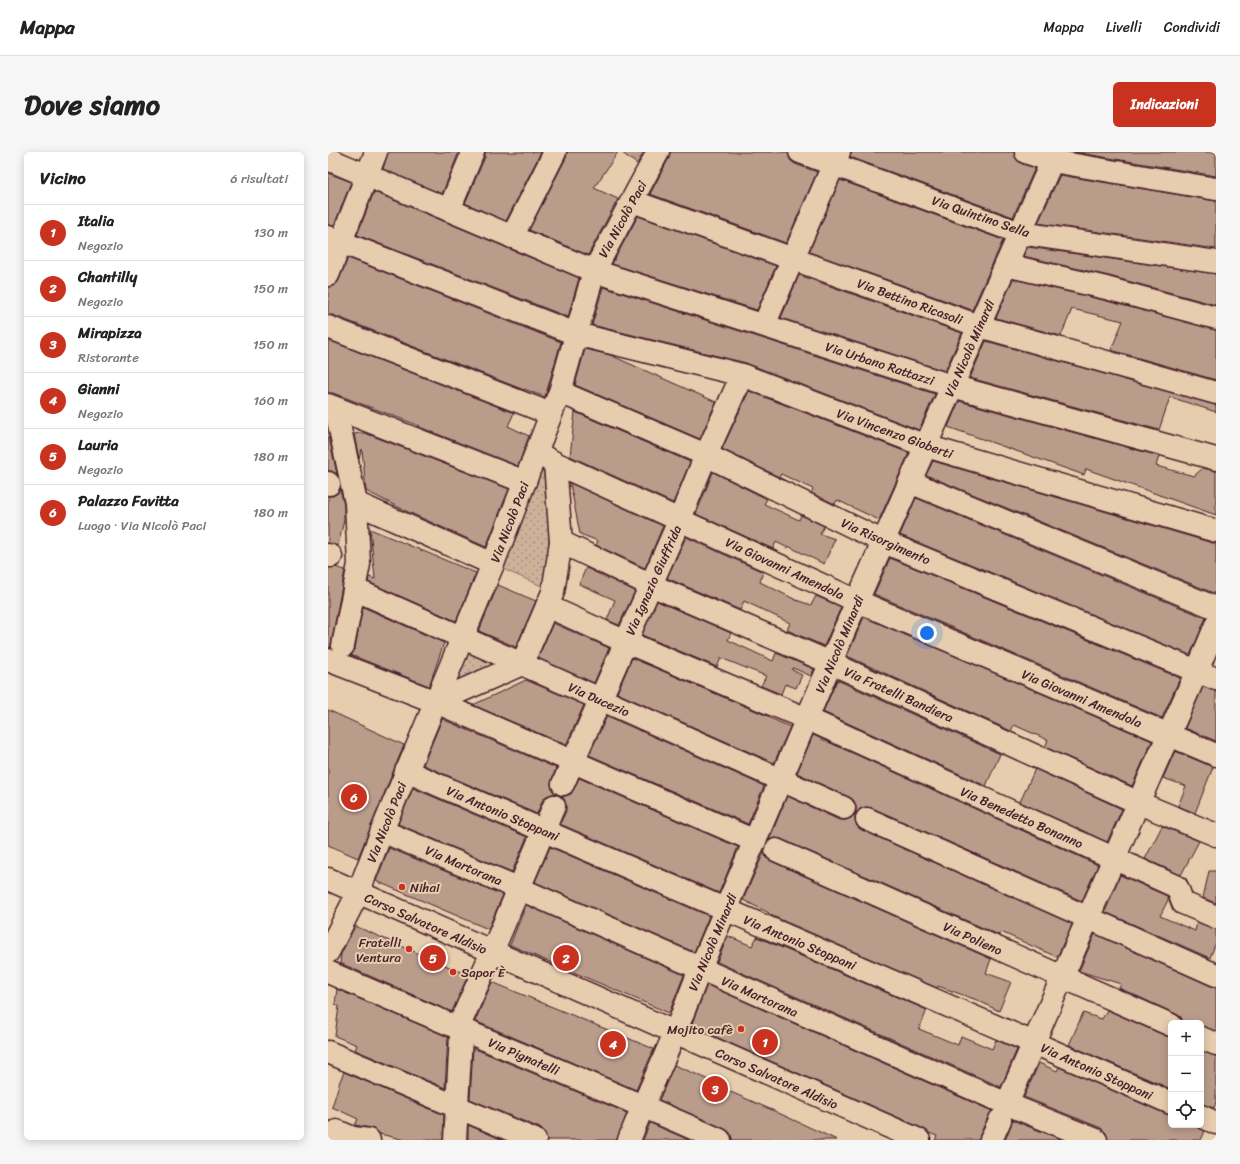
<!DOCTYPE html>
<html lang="it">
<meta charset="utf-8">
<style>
body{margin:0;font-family:Sriracha,sans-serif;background:#f6f6f6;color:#222}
.controls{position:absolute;right:12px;bottom:12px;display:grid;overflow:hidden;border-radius:6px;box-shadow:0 2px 10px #0003}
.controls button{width:36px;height:36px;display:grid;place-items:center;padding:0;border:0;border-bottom:1px solid #e0e0e0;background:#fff;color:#222;font:20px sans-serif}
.you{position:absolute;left:599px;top:481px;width:14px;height:14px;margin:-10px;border:3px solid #fff;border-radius:50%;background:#1a73e8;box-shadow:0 0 0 6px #1a73e833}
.badge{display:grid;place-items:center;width:26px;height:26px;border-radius:50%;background:#c8321e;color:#fff;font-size:13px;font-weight:700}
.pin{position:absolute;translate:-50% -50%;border:2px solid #fff;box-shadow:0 1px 4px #0006}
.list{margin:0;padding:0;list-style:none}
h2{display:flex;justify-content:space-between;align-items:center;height:52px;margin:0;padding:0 16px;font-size:17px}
h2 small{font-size:13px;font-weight:400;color:#767676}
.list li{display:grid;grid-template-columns:26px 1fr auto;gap:12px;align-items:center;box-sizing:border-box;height:56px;padding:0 16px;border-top:1px solid #e0e0e0}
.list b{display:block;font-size:15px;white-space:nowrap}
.list p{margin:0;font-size:13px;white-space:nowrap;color:#767676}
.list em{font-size:13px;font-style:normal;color:#767676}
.icon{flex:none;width:22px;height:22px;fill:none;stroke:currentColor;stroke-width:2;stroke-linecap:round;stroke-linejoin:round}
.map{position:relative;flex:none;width:888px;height:988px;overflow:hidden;border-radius:6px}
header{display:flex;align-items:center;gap:24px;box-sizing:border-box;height:56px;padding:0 20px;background:#fff;border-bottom:1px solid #e0e0e0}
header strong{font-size:19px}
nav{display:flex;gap:22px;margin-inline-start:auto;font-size:14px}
.intro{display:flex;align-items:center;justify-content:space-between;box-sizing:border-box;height:96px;padding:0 24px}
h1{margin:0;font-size:28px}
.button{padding:10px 18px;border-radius:6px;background:#c8321e;color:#fff;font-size:14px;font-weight:700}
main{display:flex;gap:24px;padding:0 24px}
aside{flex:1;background:#fff;border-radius:6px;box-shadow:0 2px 10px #0003}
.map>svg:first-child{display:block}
.grass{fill:url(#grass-dots);stroke:#8c6862}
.building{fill:#ba9c8a;stroke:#4a1f2b}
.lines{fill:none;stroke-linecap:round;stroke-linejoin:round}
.street-casing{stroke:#4a1f2b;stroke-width:25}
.secondary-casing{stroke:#4a1f2b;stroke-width:25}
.street{stroke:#e6cdae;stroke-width:22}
.secondary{stroke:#e6cdae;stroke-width:22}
.poi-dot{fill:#c8321e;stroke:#e6cdae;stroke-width:1.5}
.labels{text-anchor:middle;stroke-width:4;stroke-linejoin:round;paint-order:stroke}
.street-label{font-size:13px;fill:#4a1f2b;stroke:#e6cdae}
.poi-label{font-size:13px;fill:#4a1f2b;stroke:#e6cdae;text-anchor:start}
</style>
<header>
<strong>Mappa</strong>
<nav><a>Mappa</a><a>Livelli</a><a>Condividi</a></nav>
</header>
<div class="intro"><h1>Dove siamo</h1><a class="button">Indicazioni</a></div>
<main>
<aside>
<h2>Vicino<small>6 risultati</small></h2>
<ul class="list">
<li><span class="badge">1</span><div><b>Italia</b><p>Negozio</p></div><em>130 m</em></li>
<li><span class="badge">2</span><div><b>Chantilly</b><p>Negozio</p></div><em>150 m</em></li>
<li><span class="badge">3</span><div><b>Mirapizza</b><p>Ristorante</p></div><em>150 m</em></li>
<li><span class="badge">4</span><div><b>Gianni</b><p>Negozio</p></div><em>160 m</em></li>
<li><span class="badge">5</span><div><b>Lauria</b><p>Negozio</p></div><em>180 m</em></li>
<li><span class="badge">6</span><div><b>Palazzo Favitta</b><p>Luogo · Via Nicolò Paci</p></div><em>180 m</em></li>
</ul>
</aside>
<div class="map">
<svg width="888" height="988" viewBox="0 0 888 988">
<defs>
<pattern id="grass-dots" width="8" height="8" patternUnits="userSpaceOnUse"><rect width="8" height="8" fill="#cdb199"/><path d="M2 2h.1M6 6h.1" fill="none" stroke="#a88f7d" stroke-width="1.8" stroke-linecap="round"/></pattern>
</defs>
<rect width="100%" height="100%" fill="#e6cdae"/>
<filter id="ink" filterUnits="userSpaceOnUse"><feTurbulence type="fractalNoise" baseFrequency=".025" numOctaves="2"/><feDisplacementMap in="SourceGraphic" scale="8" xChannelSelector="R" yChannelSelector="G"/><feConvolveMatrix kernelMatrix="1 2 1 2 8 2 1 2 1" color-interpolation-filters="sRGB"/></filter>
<g filter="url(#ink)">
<g class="grass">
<path d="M215 314 223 390 216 435 175 417Z"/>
<path d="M141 497 176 512 126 531Z"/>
</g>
<g class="building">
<path d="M60 0H131L114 42 55 17Z"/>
<path d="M157 0H213L178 69 137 51 157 5Z"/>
<path d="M239 0H290L266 36 290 47 260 103 201 78 238 6Z"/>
<path d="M293 0H316L309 12Z"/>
<path d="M342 0H460L462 8 467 12 489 20 458 91 322 42 341 6Z"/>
<path d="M523 0H686L689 8 694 12 707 16 685 65 522 5Z"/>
<path d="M746 0H888V24Z"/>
<path d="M0 21 23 30 6 74 0 73Z"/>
<path d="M732 23 888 49V97L710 71Z"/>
<path d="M512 28 675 88 644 158 481 100Z"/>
<path d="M46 40 251 126 240 165 29 83Z"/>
<path d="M310 64 448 114 429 158 284 112Z"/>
<path d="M700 95 888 122V153L781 124 695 104Z"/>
<path d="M20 106 233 190 217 245 196 237V238L5 163H0V135L7 133 11 128Z"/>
<path d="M471 123 634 181 617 219 453 166Z"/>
<path d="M685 127 775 148 888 178V228L783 198 795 169 744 157 733 184 668 166Z"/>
<path d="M275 135 607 242 591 278 418 211 264 173Z"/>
<path d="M0 188 186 261 180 274 201 284 190 314 89 274H92L5 241H0Z"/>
<path d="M658 189 888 253V260L842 245 831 278 642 226Z"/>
<path d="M257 197 282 203 388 250 372 287 247 233Z"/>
<path d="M421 239 581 301 551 368 509 348 507 352 483 341 485 337 453 322 451 325 394 297Z"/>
<path d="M631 249 831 304 828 314 866 324 875 316 888 319V363L758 317 756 323 620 275Z"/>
<path d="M247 260 362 310 345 351 242 304Z"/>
<path d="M32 281H37L181 337 158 395 78 359 38 339 34 297 31 307 26 282Z"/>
<path d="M0 285H1L9 322 4 319H0Z"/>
<path d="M605 309 888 392V442L598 323Z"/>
<path d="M385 320 439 347 436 352 471 368 473 363 496 374 492 382 507 387 496 412 460 394V396L448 390 445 397 368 362Z"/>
<path d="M242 331 335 374 317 416 268 393 270 389 252 382Z"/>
<path d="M12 337 16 353V368L10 394 0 391V344H5L10 341Z"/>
<path d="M588 346 878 466 862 503 572 383Z"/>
<path d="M42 377 148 421 128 469 40 430 41 425 47 427Z"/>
<path d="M358 385 435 420 432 430 468 448 483 453 488 444 513 455 496 494 459 478 462 471 416 449 412 458 339 426Z"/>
<path d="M562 406 852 526 834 566 546 442Z"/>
<path d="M7 415 17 418 3 492V496L0 495V416Z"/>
<path d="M258 416 307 439 291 473 279 468 287 448 251 432Z"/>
<path d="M170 433 208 449 188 495 151 479Z"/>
<path d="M329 449 403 481 400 488 445 509 448 501 486 517 483 524 465 516 464 518 474 523 468 536 457 532 453 542 433 534 438 524 393 506 389 515 314 483Z"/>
<path d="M35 455 116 491 101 534 23 503 27 496Z"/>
<path d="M536 465 824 589 804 634 717 595 720 588 686 573 683 579 519 504Z"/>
<path d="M225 471 281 496 266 531 210 506Z"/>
<path d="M304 506 442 565V566L462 575 446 611 289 541Z"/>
<path d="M198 528 256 553 238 593 145 553Z"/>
<path d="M509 528 672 602 658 634 495 560Z"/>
<path d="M875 535 888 539V589L857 576Z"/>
<path d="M0 558 76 593 30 706 0 693Z"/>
<path d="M279 564 436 634 420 672 261 603Z"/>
<path d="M114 567 228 616 224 627 223 633 225 639 228 642H224L218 644 214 649 209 662 95 613Z"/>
<path d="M485 583 770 713 754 749 544 656 538 655 532 657 527 662V668L529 674 534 678 744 772 729 805 673 780 671 783 453 687 446 686 441 688 459 644 511 668H517L523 666 528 661V655L526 649 521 645 469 621Z"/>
<path d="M847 599 885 615 867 661 850 654 858 634 835 626Z"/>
<path d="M707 617 794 657 779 690 692 650Z"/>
<path d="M251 626 410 695 391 741 232 672 238 659V653L236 647 233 644H237L243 642 246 637Z"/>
<path d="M85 636 199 685 184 720 70 672Z"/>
<path d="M834 674 871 689 853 723 817 707Z"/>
<path d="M222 695 381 764 366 800 207 730Z"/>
<path d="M61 696 175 743 160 777 48 729Z"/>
<path d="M436 700 438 706 443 709 663 807 658 821 683 830 671 859 649 848 610 834 609 836 440 762 441 761 415 748Z"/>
<path d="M881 719H888V751L875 746Z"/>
<path d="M792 723 839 744 840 748 832 764 867 779 869 770 888 777V790L882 806 777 760Z"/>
<path d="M198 753 356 823 341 861 182 793Z"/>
<path d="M27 774 140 823 124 860 12 811 13 802Z"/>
<path d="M767 782 883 834 888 835V879L873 874V871H855L853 865 848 862 791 836 793 832 751 819Z"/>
<path d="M400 784 424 794 429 785 599 858 591 877 630 893 633 884 664 897 668 888 689 897 673 935 389 810Z"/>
<path d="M164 830 326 897 308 938 147 869Z"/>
<path d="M379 833 664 959 661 963 652 983 651 988H607L609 984 601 981 596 977 363 874Z"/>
<path d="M9 837 120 885 117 936 27 898 29 893 7 884 11 854 7 852Z"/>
<path d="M779 858 838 884 843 885V937L741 893 755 861 774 867Z"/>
<path d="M145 896 299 961 289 988H219L217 981 212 976 142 947Z"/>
<path d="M873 899 888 904V950L886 956 873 952Z"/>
<path d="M711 911 729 919 731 915 838 962 843 963V973H865L877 979 873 988H780L778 981 773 976 696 945Z"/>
<path d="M346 913 375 925 383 930 382 931 444 958 509 988H404L402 981 397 977 331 948Z"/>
<path d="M16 920 116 963 115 988H77L52 982 48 978 43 976 27 973 30 967 4 955 12 929Z"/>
<path d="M684 968 735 988H677L683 973Z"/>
<path d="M322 971 338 978 361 988H315Z"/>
<path d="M140 973 175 988H140Z"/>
</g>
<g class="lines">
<defs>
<g id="street">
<path d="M472 0 692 81 888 110"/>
<path d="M698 0 724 9 888 37"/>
<path d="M0 7 266 119 624 234 888 307"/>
<path d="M304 49 651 174 888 241"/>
<path d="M121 58 145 0"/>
<path d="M0 85 248 182 414 223 598 294 888 379"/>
<path d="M184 85 227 0"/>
<path d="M678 113 778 136 888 166"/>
<path d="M0 123 48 0"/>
<path d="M436 173 511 0"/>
<path d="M0 175 223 262"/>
<path d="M232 240 378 303 556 390 888 527"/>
<path d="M0 253 197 330"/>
<path d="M0 254 9 263 28 351 31 412 15 494"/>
<path d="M227 311 529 449 888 603"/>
<path d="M582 330 888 456"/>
<path d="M0 331 1 332"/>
<path d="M28 351 165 412"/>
<path d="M233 390 323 433 503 511 811 651 888 683"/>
<path d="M0 403 3 404"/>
<path d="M26 437 516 656"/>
<path d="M219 454 298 490 479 567"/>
<path d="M0 508 108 550 427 689"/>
<path d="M108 550 194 512 225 440 233 390 227 311 216 305"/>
<path d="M491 572 849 735 855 751 888 765"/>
<path d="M78 619 706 891 843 951"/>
<path d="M235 632 352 367 378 303 414 223"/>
<path d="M816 638 869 519 888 473"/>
<path d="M539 667 888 823"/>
<path d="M54 679 190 736 679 952 768 988"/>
<path d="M448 698 843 873"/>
<path d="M0 800 30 741 54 679 165 412 223 262 232 240 266 119 330 0"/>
<path d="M0 820C130 877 262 930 392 988"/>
<path d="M873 886 888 892"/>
<path d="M0 900 207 988"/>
<path d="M679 952 805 663"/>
<path d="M873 964 888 971"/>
<path d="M9 979 25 986 41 988"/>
<path d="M127 988 134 867 164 800 226 654"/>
<path d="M301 988 315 954 347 881 372 817 529 449 728 0"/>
<path d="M663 988 672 968"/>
</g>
<path id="secondary" d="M0 727 591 988"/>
</defs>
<use href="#street" class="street-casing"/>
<use href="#secondary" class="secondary-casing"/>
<use href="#street" class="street"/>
<use href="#secondary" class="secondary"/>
</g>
</g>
<g class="poi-dot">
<circle cx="74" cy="735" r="4"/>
<circle cx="81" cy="797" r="4"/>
<circle cx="125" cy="820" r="4"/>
<circle cx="413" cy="877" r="4"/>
</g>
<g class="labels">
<g class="street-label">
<text transform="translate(653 64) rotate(19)" y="5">Via Quintino Sella</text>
<text transform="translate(294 67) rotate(-61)" y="5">Via Nicolò Paci</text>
<text transform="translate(582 149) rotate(20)" y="5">Via Bettino Ricasoli</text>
<text transform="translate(641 196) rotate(-66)" y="5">Via Nicolò Minardi</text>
<text transform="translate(552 211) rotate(18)" y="5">Via Urbano Rattazzi</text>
<text transform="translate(567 281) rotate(20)" y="5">Via Vincenzo Gioberti</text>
<text transform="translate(181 370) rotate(-69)" y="5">Via Nicolò Paci</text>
<text transform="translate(558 389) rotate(24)" y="5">Via Risorgimento</text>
<text transform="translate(457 416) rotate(25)" y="5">Via Giovanni Amendola</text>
<text transform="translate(325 428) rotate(-66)" y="5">Via Ignazio Giuffrida</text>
<text transform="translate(511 492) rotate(-67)" y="5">Via Nicolò Minardi</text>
<text transform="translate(571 542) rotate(24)" y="5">Via Fratelli Bandiera</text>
<text transform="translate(754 546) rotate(23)" y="5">Via Giovanni Amendola</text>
<text transform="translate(271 547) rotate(24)" y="5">Via Ducezio</text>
<text transform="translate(175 661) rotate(23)" y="5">Via Antonio Stoppani</text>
<text transform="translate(694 665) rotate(24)" y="5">Via Benedetto Bonanno</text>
<text transform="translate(58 670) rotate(-68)" y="5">Via Nicolò Paci</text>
<text transform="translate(136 713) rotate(23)" y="5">Via Martorana</text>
<text transform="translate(98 771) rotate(24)" y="5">Corso Salvatore Aldisio</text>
<text transform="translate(645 786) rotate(24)" y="5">Via Polieno</text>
<text transform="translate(384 790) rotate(-67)" y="5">Via Nicolò Minardi</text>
<text transform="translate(472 790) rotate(23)" y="5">Via Antonio Stoppani</text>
<text transform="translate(432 844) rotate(24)" y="5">Via Martorana</text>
<text transform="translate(196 904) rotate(23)" y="5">Via Pignatelli</text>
<text transform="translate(769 919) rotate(24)" y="5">Via Antonio Stoppani</text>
<text transform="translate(449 926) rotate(24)" y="5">Corso Salvatore Aldisio</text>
</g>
<g class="poi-label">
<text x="82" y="740">Nihai</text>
<text x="73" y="795" text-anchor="end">Fratelli<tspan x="73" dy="15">Ventura</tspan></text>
<text x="133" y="825">Sapor È</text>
<text x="405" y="882" text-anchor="end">Mojito cafè</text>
</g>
</g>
</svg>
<div class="controls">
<button>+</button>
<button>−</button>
<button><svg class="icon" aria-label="locate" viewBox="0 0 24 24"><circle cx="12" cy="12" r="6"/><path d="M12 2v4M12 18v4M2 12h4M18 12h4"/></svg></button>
</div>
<div class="you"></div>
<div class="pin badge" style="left:437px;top:890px">1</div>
<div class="pin badge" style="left:238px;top:806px">2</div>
<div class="pin badge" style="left:387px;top:937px">3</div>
<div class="pin badge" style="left:285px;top:892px">4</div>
<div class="pin badge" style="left:105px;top:806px">5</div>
<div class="pin badge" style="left:26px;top:645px">6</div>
</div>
</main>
